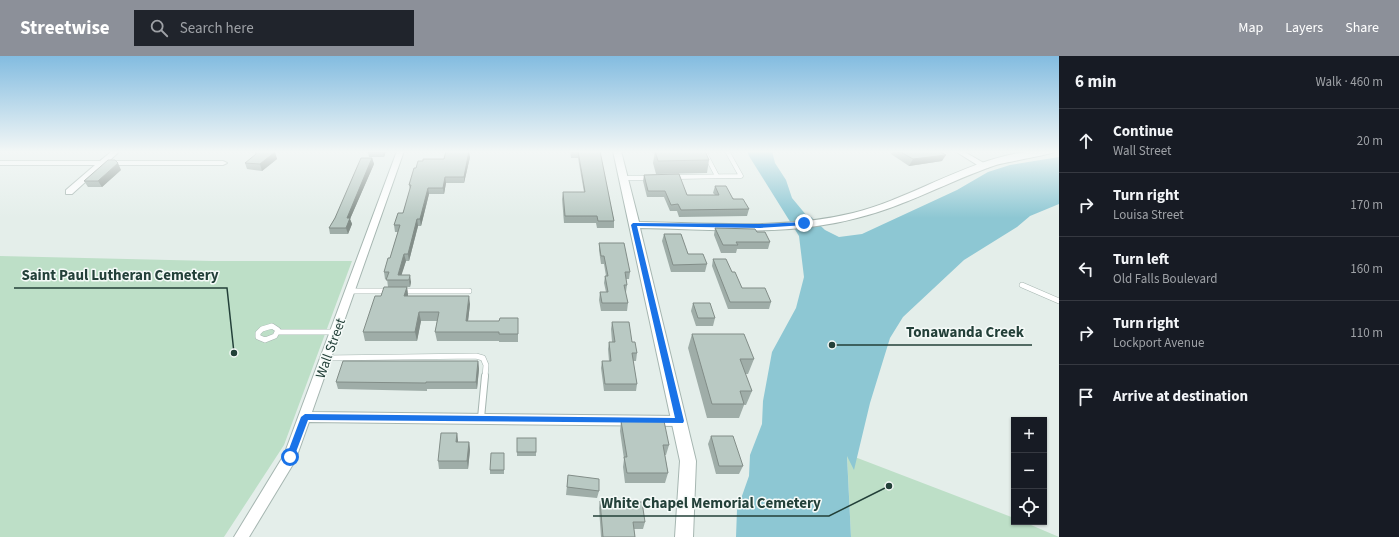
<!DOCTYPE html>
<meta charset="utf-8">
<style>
body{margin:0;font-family:"Source Sans 3",sans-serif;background:#20242c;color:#f1f3f6}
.controls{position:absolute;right:12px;bottom:12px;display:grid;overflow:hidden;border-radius:0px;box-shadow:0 1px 3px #0004}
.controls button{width:36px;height:36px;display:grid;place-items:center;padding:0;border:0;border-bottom:1px solid #363941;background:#171b24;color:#f1f3f6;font:20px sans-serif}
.stop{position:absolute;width:12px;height:12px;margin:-9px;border:3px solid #1a73e8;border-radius:50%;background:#fff}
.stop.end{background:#1a73e8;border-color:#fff;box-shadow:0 1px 4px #0008}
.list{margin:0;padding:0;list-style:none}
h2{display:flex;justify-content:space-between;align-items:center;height:52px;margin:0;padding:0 16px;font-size:17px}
h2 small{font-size:13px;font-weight:400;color:#9ea1a6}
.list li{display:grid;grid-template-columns:26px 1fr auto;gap:12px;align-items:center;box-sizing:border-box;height:64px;padding:0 16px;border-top:1px solid #363941}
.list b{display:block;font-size:15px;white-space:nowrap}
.list p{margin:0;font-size:13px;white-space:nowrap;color:#9ea1a6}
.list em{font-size:13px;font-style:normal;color:#9ea1a6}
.icon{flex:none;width:22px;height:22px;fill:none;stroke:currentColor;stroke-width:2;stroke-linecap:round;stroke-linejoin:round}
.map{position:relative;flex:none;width:1059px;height:481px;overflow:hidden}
header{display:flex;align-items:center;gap:24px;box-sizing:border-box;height:56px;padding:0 20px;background:#8c9099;color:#fff}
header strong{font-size:19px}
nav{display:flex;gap:22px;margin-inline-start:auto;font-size:14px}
.search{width:280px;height:36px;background:#20242c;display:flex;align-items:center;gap:10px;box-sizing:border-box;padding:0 14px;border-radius:0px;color:#9ea1a6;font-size:15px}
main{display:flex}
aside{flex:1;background:#171b24}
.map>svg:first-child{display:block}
.green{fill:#bddfc7}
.water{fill:#8dc7d3}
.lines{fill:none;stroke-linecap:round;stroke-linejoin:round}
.service-far2-casing{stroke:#a6b6b1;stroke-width:5}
.service-far1-casing{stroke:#a6b6b1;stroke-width:6}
.service-casing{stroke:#a6b6b1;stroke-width:8}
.minor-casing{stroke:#a6b6b1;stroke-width:2}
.tertiary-casing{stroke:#a6b6b1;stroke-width:2}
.service-far2{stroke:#fff;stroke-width:4}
.service-far1{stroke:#fff;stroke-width:5}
.service{stroke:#fff;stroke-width:6}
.minor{fill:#fff;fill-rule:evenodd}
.tertiary{fill:#fff;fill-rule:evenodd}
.wall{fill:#9fada8}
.shaded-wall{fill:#828d88}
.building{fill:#b9c9c3;stroke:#828d88}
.route{fill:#1a73e8}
.labels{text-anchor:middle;stroke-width:3;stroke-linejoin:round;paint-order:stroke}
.street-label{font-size:14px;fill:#234039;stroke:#f5faf8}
.leader{fill:none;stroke:#234039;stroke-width:1.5}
.callout-dot{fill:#234039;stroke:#f5faf8;stroke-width:1.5}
.callout-label{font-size:15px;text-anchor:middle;font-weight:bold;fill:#234039;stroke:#f5faf8;stroke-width:3;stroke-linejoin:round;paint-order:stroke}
</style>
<header>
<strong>Streetwise</strong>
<div class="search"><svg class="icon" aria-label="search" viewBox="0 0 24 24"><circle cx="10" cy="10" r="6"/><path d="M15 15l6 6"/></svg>Search here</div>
<nav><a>Map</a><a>Layers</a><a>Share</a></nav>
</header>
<main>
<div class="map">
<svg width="1059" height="481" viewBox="0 0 1059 481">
<rect width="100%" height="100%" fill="#e4eeea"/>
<g class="green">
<path d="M0 200 212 205H352L284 389 224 481H0Z"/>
<path d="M847 398 1014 462V466H1024L1059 481H851Z"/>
</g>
<path class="water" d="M747 95H772L775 107 786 124 792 142 807 160 811 161 825 174 839 181 862 178 957 134 988 116 1010 109 1059 101V148L1030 160 1017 171 964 204 903 261 890 282 870 347 854 414 847 400 851 481H736L737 454 749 420 750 399 762 368 763 345 772 296 796 252 804 221 799 180 749 100Z"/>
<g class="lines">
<defs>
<g id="service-far2">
<path d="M704 95 717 120"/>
<path d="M675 121 741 120 727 95"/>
<path d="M623 122H649"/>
</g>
<g id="service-far1">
<path d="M1022 229 1059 245"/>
<path d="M350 235H388"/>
<path d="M402 235H469"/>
<path d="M272 270 278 274 275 280 265 284 258 281V277L262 273Z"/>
<path d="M278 276H335"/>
<path d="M326 302 476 300 483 302 486 309 485 321"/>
</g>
<path id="service" d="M481 362 485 320"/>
<g id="minor">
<path d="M112 95H120L109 105H223L227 107 223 109H104L72 138H66V134L95 109H0V105H100Z"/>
<path d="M397 95H404L312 356 680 360 684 361 686 365 684 369 680 370 309 366 295 405 249 481H234L284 399Z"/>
<path d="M955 95H963L989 110 988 112H982Z"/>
</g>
<path id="tertiary" d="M613 95H621L639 166C710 167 783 174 853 157 920 141 987 89 1057 95 1054 98 1006 106 996 109 949 125 906 150 857 162 787 181 712 173 640 172L696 405 693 481H675L680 405Z"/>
</defs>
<use href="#service-far2" class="service-far2-casing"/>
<use href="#service-far1" class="service-far1-casing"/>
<use href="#service" class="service-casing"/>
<use href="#minor" class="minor-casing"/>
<use href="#tertiary" class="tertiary-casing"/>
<use href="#service-far2" class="service-far2"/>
<use href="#service-far1" class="service-far1"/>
<use href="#service" class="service"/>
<use href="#minor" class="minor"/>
<use href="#tertiary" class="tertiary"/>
</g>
<g class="wall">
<path d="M274 95 277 103 262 115 247 113 245 107Z"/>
<path d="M386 95 384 101H369L368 96Z"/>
<path d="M446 95H465L470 101 464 127H446L444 138H429L421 170H418L409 205H406L401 219 411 226 410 231H407L408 240 470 248 468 265H499L518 262V286H499V285H437L435 276 437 265H421L417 285H365L363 276 381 240 388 231 387 223H385L384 216 390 202 398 176H395L394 169 403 157 410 134 409 129 416 112 423 105 444 103Z"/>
<path d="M570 95H600L614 165V172H597L596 167H564L562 143 563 136H584L578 102H571Z"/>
<path d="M655 95 709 104 707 117 656 118 653 107Z"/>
<path d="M893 95H939L942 105 909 110 891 98Z"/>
<path d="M372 102 374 108 350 163 352 168 348 178H330L329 172Z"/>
<path d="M121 114 102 131H88L84 125Z"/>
<path d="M644 119 687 139H715L713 137 715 130 749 153 747 160 679 161 677 155H670L664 141H647L643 125Z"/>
<path d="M715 172 757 176 770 186 768 193H737L736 197H721L714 179Z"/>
<path d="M664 178 688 198 707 208 705 216H671L662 185Z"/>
<path d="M599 187 630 216 629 223H626L627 229 626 236H625L628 247 627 255H601L599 244 600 236H606L604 227 605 220H606L604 208H601L599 194Z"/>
<path d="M713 203 732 216 742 232 771 246 769 253H728L712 210Z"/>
<path d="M693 247 715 262 713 270H696L691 255Z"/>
<path d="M612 266 632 286 637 297 636 305H633L637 328 636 335H604L601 312 602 305H609L608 293 609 286H612L611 273Z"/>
<path d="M692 278 754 303 748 318H745L752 335 746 349H744L739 362H707L688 292Z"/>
<path d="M478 305 479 313 477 333H427V335L338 333 336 326Z"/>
<path d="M621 365 669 389 666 399H665L668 417 665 427H625L623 411 624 403 620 375Z"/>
<path d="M457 377 458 386H469L470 394 468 413H439L438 405Z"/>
<path d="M711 380 743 410 739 418H716L708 388Z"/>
<rect x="517" y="382" width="19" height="18"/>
<path d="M504 397V418H490V414Z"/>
<path d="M568 419 599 435 597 442 566 439Z"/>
<path d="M600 445 645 466 643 473H634L635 481H601L599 452Z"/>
</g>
<g class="shaded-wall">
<path d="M383 95H386L384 101 383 96Z"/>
<path d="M469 95 470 101 464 127V121Z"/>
<path d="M275 96 277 103 262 115 260 108Z"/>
<path d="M946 99 942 105 909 110 913 103Z"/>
<path d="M372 102 374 108 350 163 352 168 348 178 346 172 347 162Z"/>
<path d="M118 107 121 114 102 131 98 125Z"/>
<path d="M445 121 446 127 444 138 443 132Z"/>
<path d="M428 132 429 138 421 170 420 163Z"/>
<path d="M417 163 418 170 409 205 408 198Z"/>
<path d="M404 198 406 205 400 224 398 219Z"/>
<path d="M410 219 411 226 410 231 409 224Z"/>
<path d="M407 231 408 239 406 248 404 240Z"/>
<path d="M469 240 470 248 467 274 466 265Z"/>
<path d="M419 256 421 265 417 285 415 276Z"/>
<path d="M478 305 479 313 477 333 476 326Z"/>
<path d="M457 377 458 385 457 394 456 386Z"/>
<path d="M469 386 470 394 468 413 467 405Z"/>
</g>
<g class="building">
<path d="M256 95H274L275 96 260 108 245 107 256 98Z"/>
<path d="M369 95H383V96H368Z"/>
<path d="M446 95H469L464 121H445L443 132H428L420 163H417L408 198H404L398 219H410L409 224H386L389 216H384L388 202H390L400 169H394L398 157H403L411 129H409L414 112H416L418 105H423V103H444Z"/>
<path d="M571 95H600L614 165H598L597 160H565L563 136H585L578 95Z"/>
<path d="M655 95H705L709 104 658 105Z"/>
<path d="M899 95H939L946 99 913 103Z"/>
<path d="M361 102H372L347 162H350L346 172H329L335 162Z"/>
<path d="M108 104H115L118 107 98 125H84Z"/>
<path d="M679 118 687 139H719L715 130H726L733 143H743L749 153 681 154 678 148 671 149 665 135H648L644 119Z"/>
<path d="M715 172 755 173 757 176H765L770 186H736L738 189H723Z"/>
<path d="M664 178H681L688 198H703L707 208 673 209Z"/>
<path d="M599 187H624L630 216H625L627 229H624L628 247H602L600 236H608L605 220H608L604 200H601Z"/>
<path d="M713 203H726L732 216H735L742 232H765L771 246H730Z"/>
<path d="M384 231H407L404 240H469L466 265H499L500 262H518V278H499V276H435L439 256H419L415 276H363L375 240H381Z"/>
<path d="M693 247H710L715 262H698Z"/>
<path d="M612 266H629L632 286H635L637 297H632L637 328H605L602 305H611L609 286H615Z"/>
<path d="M692 278H744L754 303H740L752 335H740L744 348H712Z"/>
<path d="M343 305H478L476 326H426V327L336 326Z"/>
<path d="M621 365H664L669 389H663L668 417H627L624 401H627Z"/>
<path d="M441 377H457L456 386H469L467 405H438Z"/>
<path d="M711 380H733L743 410H719Z"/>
<rect x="517" y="382" width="19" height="14"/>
<path d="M491 397H504V414H490Z"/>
<path d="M568 419 599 423V435L567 431Z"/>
<path d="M600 445 642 446 645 466H633L635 481H603Z"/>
</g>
<linearGradient id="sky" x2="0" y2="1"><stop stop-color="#83bce0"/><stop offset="0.59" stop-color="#f3f7f6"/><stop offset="1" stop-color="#f3f7f6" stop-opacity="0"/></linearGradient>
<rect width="1059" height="162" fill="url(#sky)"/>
<path class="route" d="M804 166 806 169 760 172 637 170 684 365 683 367 308 364 293 404 290 405 286 401 301 361 305 358 675 362 631 169 633 167 760 168Z"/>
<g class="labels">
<g class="street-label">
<text transform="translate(330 292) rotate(-70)" y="5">Wall Street</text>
</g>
</g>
<path class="leader" d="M234 297L227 232H14M832 289L898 289H1032M889 430L829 460H593"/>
<g class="callout-dot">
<circle cx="234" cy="297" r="4"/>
<circle cx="832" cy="289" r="4"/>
<circle cx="889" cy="430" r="4"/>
</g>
<g class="callout-label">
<text x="120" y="224">Saint Paul Lutheran Cemetery</text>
<text x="965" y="281">Tonawanda Creek</text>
<text x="711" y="452">White Chapel Memorial Cemetery</text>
</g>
</svg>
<div class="controls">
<button>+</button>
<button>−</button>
<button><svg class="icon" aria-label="locate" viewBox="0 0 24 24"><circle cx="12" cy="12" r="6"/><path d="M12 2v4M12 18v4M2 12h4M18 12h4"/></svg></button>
</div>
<div class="stop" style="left:290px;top:401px"></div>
<div class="stop end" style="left:804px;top:167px"></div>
</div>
<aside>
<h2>6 min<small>Walk · 460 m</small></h2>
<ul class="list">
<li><svg class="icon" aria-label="ahead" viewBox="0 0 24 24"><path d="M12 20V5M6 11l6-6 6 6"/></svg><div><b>Continue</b><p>Wall Street</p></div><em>20 m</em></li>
<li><svg class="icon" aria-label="right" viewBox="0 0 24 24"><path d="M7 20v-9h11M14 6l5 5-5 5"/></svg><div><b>Turn right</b><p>Louisa Street</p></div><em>170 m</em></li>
<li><svg class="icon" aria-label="left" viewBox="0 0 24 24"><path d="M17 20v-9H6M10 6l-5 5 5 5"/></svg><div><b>Turn left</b><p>Old Falls Boulevard</p></div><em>160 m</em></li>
<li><svg class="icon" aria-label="right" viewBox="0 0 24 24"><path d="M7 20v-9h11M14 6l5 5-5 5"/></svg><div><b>Turn right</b><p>Lockport Avenue</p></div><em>110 m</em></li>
<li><svg class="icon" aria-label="arrive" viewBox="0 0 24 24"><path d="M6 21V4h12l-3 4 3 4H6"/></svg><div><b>Arrive at destination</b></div></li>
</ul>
</aside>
</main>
